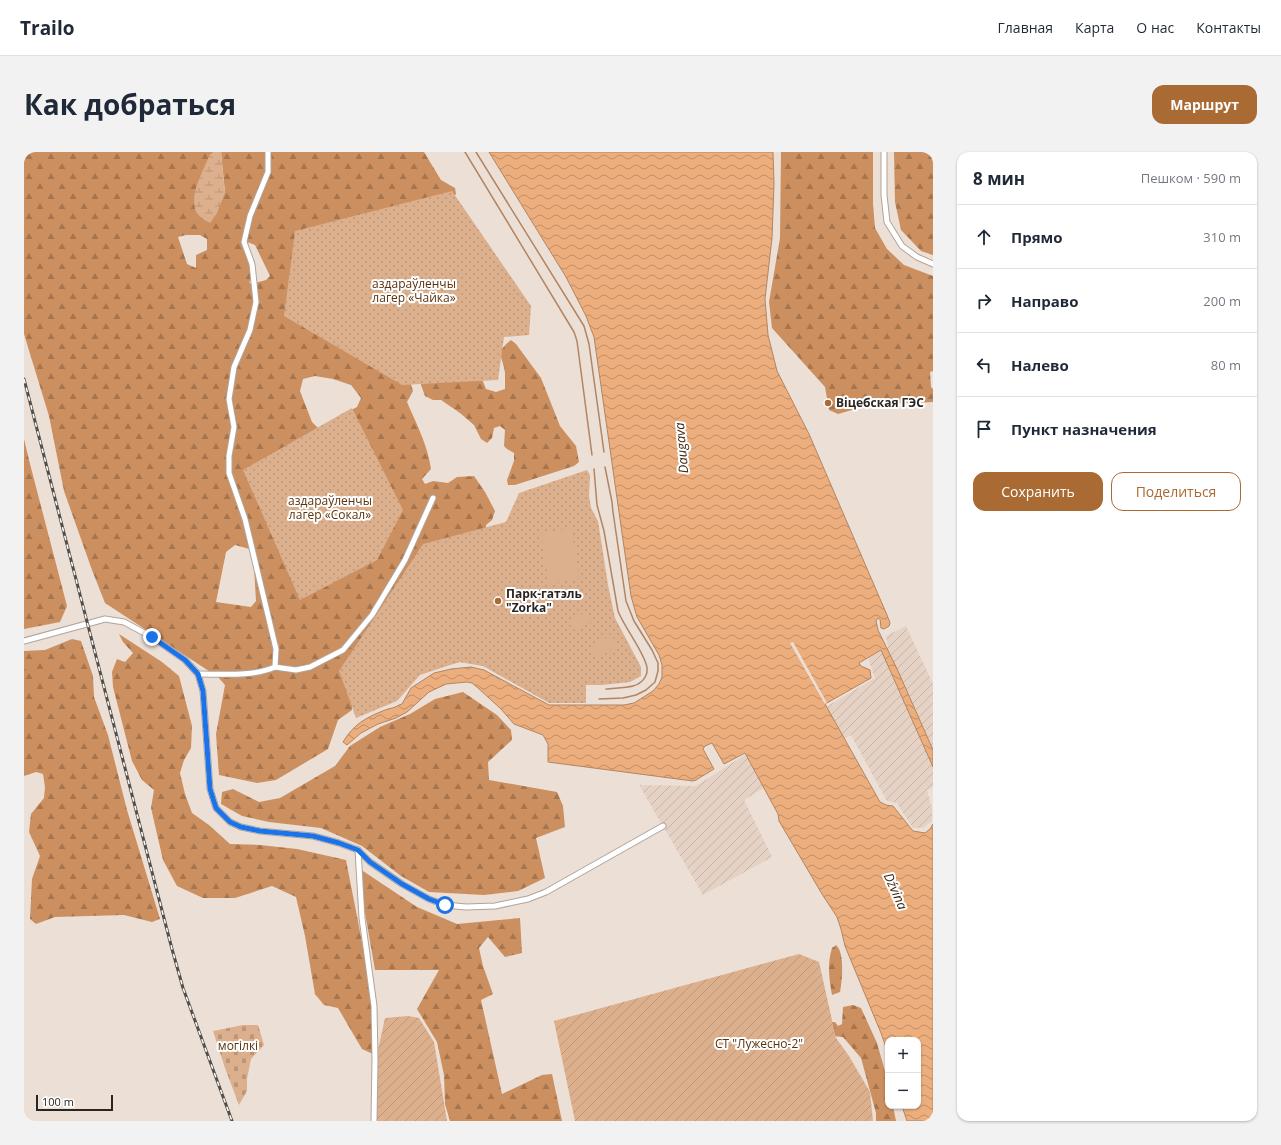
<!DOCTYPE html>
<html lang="ru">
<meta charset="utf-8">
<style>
body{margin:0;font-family:"Open Sans",sans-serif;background:#f2f2f3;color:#1f2937}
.controls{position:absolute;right:12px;bottom:12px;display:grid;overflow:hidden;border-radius:8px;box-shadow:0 1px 3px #0004}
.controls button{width:36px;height:36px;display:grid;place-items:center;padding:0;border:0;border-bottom:1px solid #e0e1e3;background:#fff;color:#1f2937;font:20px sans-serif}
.scale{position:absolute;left:12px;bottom:10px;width:77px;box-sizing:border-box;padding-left:4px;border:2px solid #2a2522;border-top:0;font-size:11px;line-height:14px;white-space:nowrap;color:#2a2522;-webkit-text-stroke:3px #fff;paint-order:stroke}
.stop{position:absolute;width:12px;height:12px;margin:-9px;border:3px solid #1a73e8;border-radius:50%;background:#fff}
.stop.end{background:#1a73e8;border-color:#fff;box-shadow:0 1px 4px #0008}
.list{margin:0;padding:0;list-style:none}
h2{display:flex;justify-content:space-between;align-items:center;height:52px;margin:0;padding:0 16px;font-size:17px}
h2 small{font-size:13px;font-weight:400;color:#747a83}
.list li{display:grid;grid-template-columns:26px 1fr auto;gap:12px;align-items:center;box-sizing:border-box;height:64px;padding:0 16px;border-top:1px solid #e0e1e3}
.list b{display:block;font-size:15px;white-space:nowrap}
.list em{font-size:13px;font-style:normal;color:#747a83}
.actions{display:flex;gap:8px;padding:12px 16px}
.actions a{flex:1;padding:9px 0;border:1px solid #aa6a33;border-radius:12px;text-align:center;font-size:14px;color:#aa6a33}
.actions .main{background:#aa6a33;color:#fff}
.icon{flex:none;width:22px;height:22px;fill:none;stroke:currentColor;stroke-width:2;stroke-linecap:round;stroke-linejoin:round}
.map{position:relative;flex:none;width:909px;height:969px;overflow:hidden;border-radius:12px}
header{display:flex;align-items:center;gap:24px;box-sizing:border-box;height:56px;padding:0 20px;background:#fff;border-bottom:1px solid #e0e1e3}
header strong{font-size:19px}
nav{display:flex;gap:22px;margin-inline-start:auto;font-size:14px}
.intro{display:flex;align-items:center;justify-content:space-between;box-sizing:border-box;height:96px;padding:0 24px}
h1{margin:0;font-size:28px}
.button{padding:10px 18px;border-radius:12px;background:#aa6a33;color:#fff;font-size:14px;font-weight:700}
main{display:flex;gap:24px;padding:0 24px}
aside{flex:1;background:#fff;border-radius:12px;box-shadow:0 1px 3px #0004}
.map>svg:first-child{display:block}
.industrial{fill:url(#industrial-furrows)}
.forest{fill:url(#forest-firs);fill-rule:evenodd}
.wetland{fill:url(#wetland-marsh)}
.cemetery{fill:url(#cemetery-stones)}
.park{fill:url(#park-dots)}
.garden{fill:url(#garden-furrows)}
.pitch{fill:#dcaf8d}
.water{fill:url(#water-waves);stroke:#b28562}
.pier{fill:#ecdfd6}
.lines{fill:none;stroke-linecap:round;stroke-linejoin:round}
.stream{stroke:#b28562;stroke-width:1.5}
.street-casing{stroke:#b0a49b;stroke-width:7}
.street{stroke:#fff;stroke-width:5}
.rail-casing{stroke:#544e49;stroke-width:3}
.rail{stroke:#fff;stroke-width:1.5;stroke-dasharray:4.5;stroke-linecap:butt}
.route{stroke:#1a73e8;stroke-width:5}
.poi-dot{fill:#aa6a33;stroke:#fff;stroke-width:1.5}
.labels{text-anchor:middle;stroke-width:4;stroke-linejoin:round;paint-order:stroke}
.park-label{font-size:12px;fill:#5b320c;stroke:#fff}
.poi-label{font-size:12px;font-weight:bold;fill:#2a2522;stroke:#fff;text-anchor:start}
.water-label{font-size:13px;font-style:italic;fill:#3e250f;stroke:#fff}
</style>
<header>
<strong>Trailo</strong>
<nav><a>Главная</a><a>Карта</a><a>О нас</a><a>Контакты</a></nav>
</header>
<div class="intro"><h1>Как добраться</h1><a class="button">Маршрут</a></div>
<main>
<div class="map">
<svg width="909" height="969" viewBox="0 0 909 969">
<defs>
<pattern id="industrial-furrows" width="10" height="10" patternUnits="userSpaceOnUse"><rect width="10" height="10" fill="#e5d2c4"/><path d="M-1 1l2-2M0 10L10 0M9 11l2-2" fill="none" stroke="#c5b4a8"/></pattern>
<pattern id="forest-firs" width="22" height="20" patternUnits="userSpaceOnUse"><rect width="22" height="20" fill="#cc8f5f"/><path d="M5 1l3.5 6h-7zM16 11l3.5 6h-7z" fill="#a6754e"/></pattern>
<pattern id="wetland-marsh" width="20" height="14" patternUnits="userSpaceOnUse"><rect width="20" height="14" fill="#dcaf8d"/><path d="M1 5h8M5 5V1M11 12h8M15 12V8" fill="none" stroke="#bd9679"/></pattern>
<pattern id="cemetery-stones" width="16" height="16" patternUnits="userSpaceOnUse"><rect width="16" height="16" fill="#dcaf8d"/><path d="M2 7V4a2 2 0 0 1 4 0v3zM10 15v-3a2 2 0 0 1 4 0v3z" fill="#bd9679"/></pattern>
<pattern id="park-dots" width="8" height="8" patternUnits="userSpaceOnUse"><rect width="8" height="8" fill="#dcaf8d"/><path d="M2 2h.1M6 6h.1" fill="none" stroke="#bd9679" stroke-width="1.8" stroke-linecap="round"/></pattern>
<pattern id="garden-furrows" width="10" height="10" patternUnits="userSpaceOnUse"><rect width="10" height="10" fill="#dcaf8d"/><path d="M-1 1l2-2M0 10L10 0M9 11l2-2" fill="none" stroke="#bd9679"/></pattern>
<pattern id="water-waves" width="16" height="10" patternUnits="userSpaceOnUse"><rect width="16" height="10" fill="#edae7d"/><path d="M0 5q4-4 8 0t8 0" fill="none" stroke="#c08d66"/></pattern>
</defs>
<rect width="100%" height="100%" fill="#ecdfd6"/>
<path class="industrial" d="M882 474 909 532V635L903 638 908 657V669L899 676H889L873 651 863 649 827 583 720 648 748 705 679 743 615 633 672 634 716 606 851 526 844 506 864 495 862 484Z"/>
<g class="forest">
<path d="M0 0H190L185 4 201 41 197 0H400L417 28 431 36 432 42 427 47 387 232 389 239 383 250C392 271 404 294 407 317L398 327 401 332 409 329 424 331 433 325 450 324 461 340 471 359 468 368 462 373 461 415 436 510 328 537V558L314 568 304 597 252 628 233 631 195 623 192 582 201 533 194 525 81 451 68 418 40 339 25 264 0 182ZM162 83H176L183 87V98L172 103V116L163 112 154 85ZM223 90 231 93 246 124 242 128 227 132 225 130 231 124 225 105ZM291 224 309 227 327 233 337 246 333 255 320 262 298 280 288 270 276 239 279 227ZM211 393 229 398 232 449 227 455 192 450 202 400Z"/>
<path d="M757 0H849V52L851 76 863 97 880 113 909 124V219L906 220 907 235 909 237V250L863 252 828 258 814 262 805 258 801 235 748 176 745 150 756 86Z"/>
<path d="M870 0H909V103L897 99 877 78 871 50Z"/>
<path d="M487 188 492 192 517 226 536 274 552 294 555 310 550 314 491 333H484L483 328 490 309V301L483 297 480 294 481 278 476 274 470 276 468 286 463 291 457 287 450 273 436 261 417 248H409L401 244 397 233V225L458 227 462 237 472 240 481 237C481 232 481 226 481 221 479 205 470 201 487 188Z"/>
<path d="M0 287 6 312 43 454 36 470 0 477Z"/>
<path d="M95 482 138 510 155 524 168 574 167 596 160 608 156 621 161 642 168 661 185 673 206 692 236 693 273 697 322 708C334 772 350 836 349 902L338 897 314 856 300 853 291 842 281 784 272 745 248 734 211 746H179L153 734 139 708 127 656 130 638 118 628 108 609 89 535 88 520 93 507 101 510 109 501 99 490Z"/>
<path d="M48 487 57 489 69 524 70 545 84 583 103 658 136 767 128 770 100 763 31 765 12 772 6 767 8 727 16 704 5 680 7 662 20 646 21 635 19 622 12 620 0 624V499L21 498Z"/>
<path d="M439 540 473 563 487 578 488 588 464 610 465 628 533 640 539 654 541 675 512 686 521 726 494 739 460 743 405 740 377 724 338 694 297 676 245 670 218 664 197 652 198 640 209 637 235 650 256 646 311 614 326 594 356 575 386 562 411 547Z"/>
<path d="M333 715 393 755 433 772 496 766 498 801 481 805 464 785 455 796 459 814 469 842 457 848 478 942 518 923 528 922 538 969H426L421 952 420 923 413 890 393 857 415 818H351Z"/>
<path d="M812 793C821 801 818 829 816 840L808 843C805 826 803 812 808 796Z"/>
<path d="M829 853 837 856 853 891 861 919 864 933V954H869L872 969H852V961L837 906 819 885 809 884 800 870H811L814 874 818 872 819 855Z"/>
</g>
<path class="wetland" d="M190 0H197L201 41 193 61 186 71C180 68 172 63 171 56 167 39 179 20 185 4Z"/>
<path class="cemetery" d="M219 873H234L240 893 227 907 223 927V939L215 953 201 916 189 879Z"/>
<g class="park">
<path d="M428 39 507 154 505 183 480 185 474 228 378 233 260 164 271 79Z"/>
<path d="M328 256 379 358 353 408 276 448 219 318Z"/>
<path d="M563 318 566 323 565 344 567 356 574 369 584 433 591 466 617 515V524L606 530 578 533H562V551H525L459 514 435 510 396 523 373 549 332 566 315 519 399 392 482 370 495 341Z"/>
</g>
<g class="garden">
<path d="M775 802 795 810 812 886 825 904 846 940 849 969H551L530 869Z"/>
<path d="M384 864 395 866 410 890 423 969H349L351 911 361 866Z"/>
</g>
<g class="pitch">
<path d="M547 376 556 426 525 432 516 382Z"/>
<path d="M562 459 569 468 552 480 545 471Z"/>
<path d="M587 482 594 492 575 507 568 497Z"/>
</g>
<path class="water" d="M465 0H749L750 32 748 86 741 147 744 183 753 219 785 282 863 463 866 471 865 474 860 477 857 476 856 467 854 466 852 469 854 478 874 519 909 598V615L857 498 835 511 837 514 846 518 847 526 801 552 856 650 862 653 869 654 889 679 901 681 906 677 909 672V969H883L878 954H894V888H864V901L857 881 821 794 817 777 813 765 798 742 755 669 754 662 721 601 700 612 688 591 681 594 679 597 690 617 672 628 669 629 524 610V592L519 583 490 572 477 557 454 536 448 531 443 530 422 532 405 540 383 560 372 566 354 572 337 581 323 593 319 590C330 572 341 566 361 558 366 556 371 556 375 553L378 552 387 536 410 521 427 517 447 515 460 518 525 553H600L610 551 629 539 635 532 638 525V513L635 503 613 465 607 444 570 185 562 164 542 125Z"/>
<path class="pier" d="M769 490 803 551 801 552 766 491Z"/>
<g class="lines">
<g class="stream">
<path d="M441 0 550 180 553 189 568 303"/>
<path d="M452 0 560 174 565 192 580 300"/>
<path d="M570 317 573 353 580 379 594 459C600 475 622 503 623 516 624 525 617 532 609 534 601 536 590 536 582 537"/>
<path d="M0 518H2"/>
<path d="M575 547 599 546 612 543 622 538 631 530 634 519V511L628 498 610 469 602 449 589 360 588 350 581 315"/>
</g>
<defs>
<g id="street">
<path d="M860 0V43L863 70 878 94 893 105 909 112"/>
<path d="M0 489 81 467 100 470 128 485 161 508 174 522 179 539 186 637 192 656 206 670 217 675 236 679 289 684 315 691 334 698 346 710 378 732 405 747 421 753 442 755 471 754 504 747 522 740 639 674"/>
<path d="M251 515 272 518 286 515 319 498 348 463 381 408 409 346"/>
<path d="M174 522C199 522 228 525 251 515L252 497 221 367 205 321V304L210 275 205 247 210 215 226 178 232 150 228 112 220 90 226 64 244 20V0"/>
<path d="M334 698 338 766 350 854 351 908 350 969"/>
</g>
</defs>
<use href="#street" class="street-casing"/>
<use href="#street" class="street"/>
<defs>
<path id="rail" d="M0 227 148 797 159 836 208 969"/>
</defs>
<use href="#rail" class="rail-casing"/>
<use href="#rail" class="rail"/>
</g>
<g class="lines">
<path class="route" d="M128 485 161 508 174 522 179 539 186 637 192 656 206 670 217 675 236 679 289 684 315 691 334 698 346 710 378 732 405 747 421 753"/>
</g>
<g class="poi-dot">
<circle cx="804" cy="251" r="4"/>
<circle cx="474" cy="449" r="4"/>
</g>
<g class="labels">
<g class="park-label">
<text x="390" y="136">аздараўленчы<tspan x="390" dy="14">лагер «Чайка»</tspan></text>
<text x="306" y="353">аздараўленчы<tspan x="306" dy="14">лагер «Сокал»</tspan></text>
<text x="735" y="896">СТ "Лужесно-2"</text>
<text x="214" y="898">могілкі</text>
</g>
<g class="poi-label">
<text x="812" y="255">Віцебская ГЭС</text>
<text x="482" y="446">Парк-гатэль<tspan x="482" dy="14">"Zorka"</tspan></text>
</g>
<g class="water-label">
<text transform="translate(657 296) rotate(-95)" y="5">Daugava</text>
<text transform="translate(872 739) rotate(66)" y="5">Dźvina</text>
</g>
</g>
</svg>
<div class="controls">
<button>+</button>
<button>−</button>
</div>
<div class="scale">100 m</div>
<div class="stop" style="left:421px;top:753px"></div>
<div class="stop end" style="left:128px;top:485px"></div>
</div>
<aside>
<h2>8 мин<small>Пешком · 590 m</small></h2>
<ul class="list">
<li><svg class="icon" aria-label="ahead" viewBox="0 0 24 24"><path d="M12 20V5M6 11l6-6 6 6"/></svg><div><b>Прямо</b></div><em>310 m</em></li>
<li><svg class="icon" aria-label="right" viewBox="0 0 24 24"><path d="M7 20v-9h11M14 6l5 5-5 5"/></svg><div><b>Направо</b></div><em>200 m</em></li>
<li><svg class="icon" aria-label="left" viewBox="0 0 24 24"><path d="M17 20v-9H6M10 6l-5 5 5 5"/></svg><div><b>Налево</b></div><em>80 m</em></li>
<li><svg class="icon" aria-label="arrive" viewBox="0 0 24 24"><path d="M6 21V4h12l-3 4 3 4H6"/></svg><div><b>Пункт назначения</b></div></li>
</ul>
<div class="actions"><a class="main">Сохранить</a><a>Поделиться</a></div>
</aside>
</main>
